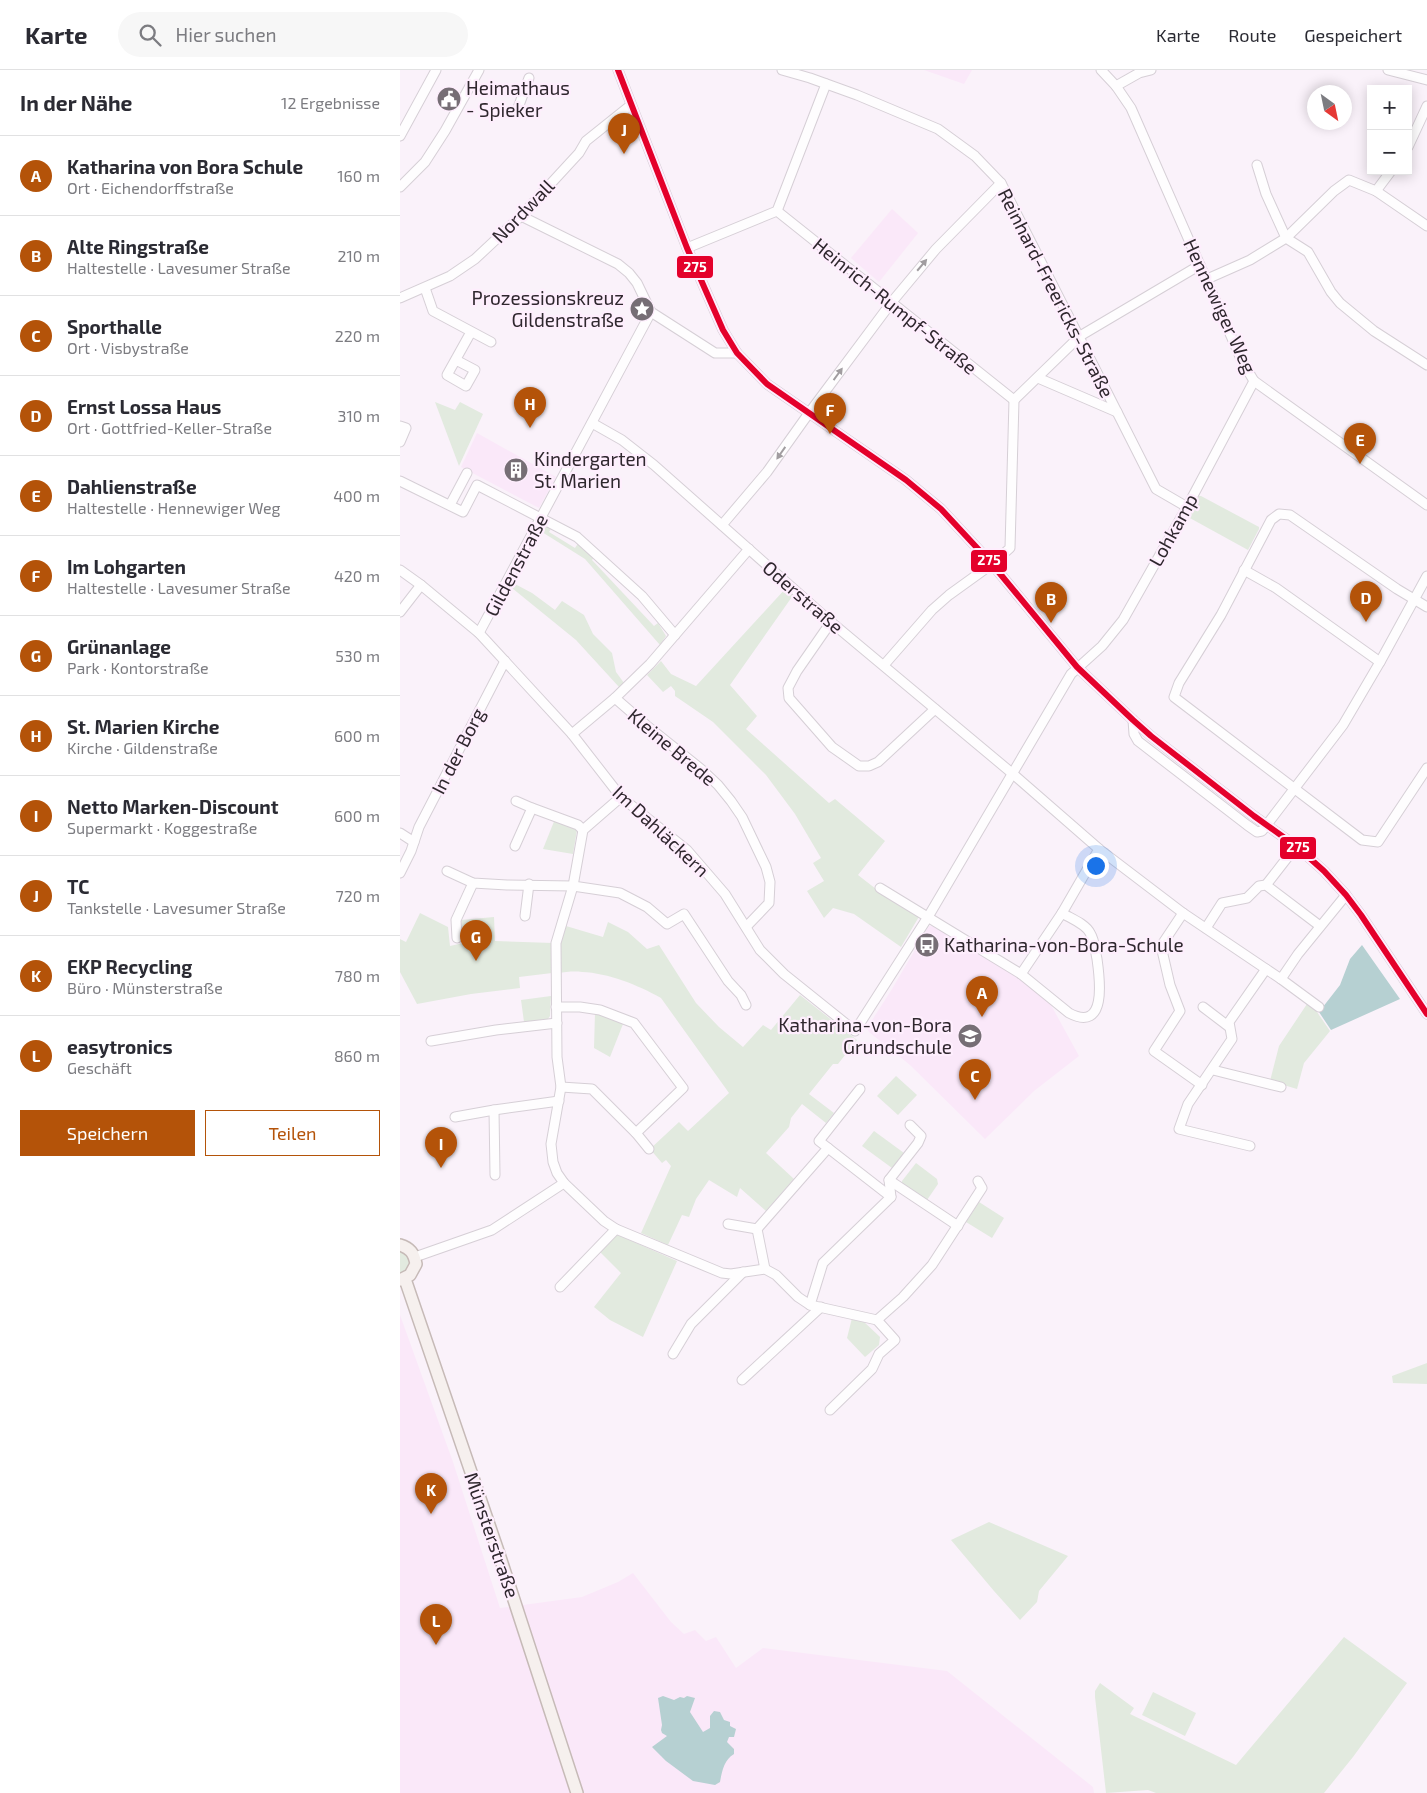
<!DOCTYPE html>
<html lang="de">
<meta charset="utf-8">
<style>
body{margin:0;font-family:"Exo 2",sans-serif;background:#f7f7f7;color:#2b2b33}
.controls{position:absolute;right:15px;top:15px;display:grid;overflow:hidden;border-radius:0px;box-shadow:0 2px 12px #0003}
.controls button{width:45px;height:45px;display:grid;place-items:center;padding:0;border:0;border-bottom:1px solid #e1e1e2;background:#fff;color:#2b2b33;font:25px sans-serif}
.compass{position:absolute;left:907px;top:15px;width:45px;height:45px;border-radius:50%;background:#fff;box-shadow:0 2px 12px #0003;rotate:147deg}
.you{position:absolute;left:695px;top:795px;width:18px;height:18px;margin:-12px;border:4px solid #fff;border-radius:50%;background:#1a73e8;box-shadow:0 0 0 8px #1a73e833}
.badge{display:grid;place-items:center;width:32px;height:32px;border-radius:50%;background:#b45309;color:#fff;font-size:16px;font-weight:700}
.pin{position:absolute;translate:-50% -41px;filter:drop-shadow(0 1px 2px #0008)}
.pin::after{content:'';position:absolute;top:26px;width:18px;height:15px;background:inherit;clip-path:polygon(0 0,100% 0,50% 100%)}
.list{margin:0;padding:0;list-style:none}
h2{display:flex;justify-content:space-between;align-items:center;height:65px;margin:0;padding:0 20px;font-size:21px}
h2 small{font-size:16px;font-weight:400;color:#7c7c81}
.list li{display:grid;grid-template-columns:32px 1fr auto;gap:15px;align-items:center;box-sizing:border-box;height:80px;padding:0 20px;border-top:1px solid #e1e1e2}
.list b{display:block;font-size:19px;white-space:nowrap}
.list p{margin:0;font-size:16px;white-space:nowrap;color:#7c7c81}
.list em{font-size:16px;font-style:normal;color:#7c7c81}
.actions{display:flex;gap:10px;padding:15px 20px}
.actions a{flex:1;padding:11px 0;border:1px solid #b45309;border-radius:0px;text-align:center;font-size:18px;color:#b45309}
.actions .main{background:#b45309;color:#fff}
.icon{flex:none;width:28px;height:28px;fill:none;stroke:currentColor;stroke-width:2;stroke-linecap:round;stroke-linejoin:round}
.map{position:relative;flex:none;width:1027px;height:1723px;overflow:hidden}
header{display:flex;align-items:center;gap:30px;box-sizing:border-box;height:70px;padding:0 25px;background:#fff;border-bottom:1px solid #e1e1e2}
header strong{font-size:24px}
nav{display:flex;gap:28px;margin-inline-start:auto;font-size:18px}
.search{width:350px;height:45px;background:#f7f7f7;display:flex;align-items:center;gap:12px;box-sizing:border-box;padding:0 18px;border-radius:28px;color:#7c7c81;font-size:19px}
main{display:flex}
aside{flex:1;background:#fff}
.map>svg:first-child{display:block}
.built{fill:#fae8f9}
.green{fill:#e2eadf}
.water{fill:#b6d0d2}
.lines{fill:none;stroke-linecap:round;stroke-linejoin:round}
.minor-casing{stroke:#d6cfd6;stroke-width:11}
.major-casing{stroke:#c6bab7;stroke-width:14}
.minor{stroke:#fefdfe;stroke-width:9}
.major{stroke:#f6f0ee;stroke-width:11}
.bus-1-casing{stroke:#feeefd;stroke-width:10}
.bus-1{stroke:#e4002b;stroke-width:6}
.oneway{fill:#a19da0}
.labels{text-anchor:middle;stroke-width:4.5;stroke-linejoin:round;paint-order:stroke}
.poi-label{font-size:19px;fill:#2f272e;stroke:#feeefd;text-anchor:start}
.street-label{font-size:19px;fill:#2f272e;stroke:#feeefd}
.line-badge{stroke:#feeefd;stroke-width:2}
.badge-label{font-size:14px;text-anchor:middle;font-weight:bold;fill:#fff}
</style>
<header>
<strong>Karte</strong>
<div class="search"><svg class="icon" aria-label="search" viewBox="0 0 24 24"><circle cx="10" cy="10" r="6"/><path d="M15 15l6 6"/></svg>Hier suchen</div>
<nav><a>Karte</a><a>Route</a><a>Gespeichert</a></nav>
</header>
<main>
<aside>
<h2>In der Nähe<small>12 Ergebnisse</small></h2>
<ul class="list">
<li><span class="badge">A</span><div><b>Katharina von Bora Schule</b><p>Ort · Eichendorffstraße</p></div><em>160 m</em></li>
<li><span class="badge">B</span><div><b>Alte Ringstraße</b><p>Haltestelle · Lavesumer Straße</p></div><em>210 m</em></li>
<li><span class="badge">C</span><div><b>Sporthalle</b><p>Ort · Visbystraße</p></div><em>220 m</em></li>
<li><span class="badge">D</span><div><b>Ernst Lossa Haus</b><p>Ort · Gottfried-Keller-Straße</p></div><em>310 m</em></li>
<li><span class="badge">E</span><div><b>Dahlienstraße</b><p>Haltestelle · Hennewiger Weg</p></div><em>400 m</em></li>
<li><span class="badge">F</span><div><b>Im Lohgarten</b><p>Haltestelle · Lavesumer Straße</p></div><em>420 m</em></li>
<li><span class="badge">G</span><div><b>Grünanlage</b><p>Park · Kontorstraße</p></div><em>530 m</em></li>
<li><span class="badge">H</span><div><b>St. Marien Kirche</b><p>Kirche · Gildenstraße</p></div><em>600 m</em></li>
<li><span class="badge">I</span><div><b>Netto Marken-Discount</b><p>Supermarkt · Koggestraße</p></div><em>600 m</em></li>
<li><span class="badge">J</span><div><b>TC</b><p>Tankstelle · Lavesumer Straße</p></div><em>720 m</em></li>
<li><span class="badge">K</span><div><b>EKP Recycling</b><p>Büro · Münsterstraße</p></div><em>780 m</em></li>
<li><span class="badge">L</span><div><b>easytronics</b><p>Geschäft</p></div><em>860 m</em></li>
</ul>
<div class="actions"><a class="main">Speichern</a><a>Teilen</a></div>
</aside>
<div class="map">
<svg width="1027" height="1723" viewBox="0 0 1027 1723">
<rect width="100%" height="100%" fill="#faf2fa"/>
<g class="built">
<path d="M524 0H572L564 14Z"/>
<path d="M492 139 518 163 479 212 451 188Z"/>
<path d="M77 363 156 407 139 438 61 397Z"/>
<path d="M529 856H532L620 908 651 935 679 986 634 1021 585 1069 510 995 469 962 467 958 492 919Z"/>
<path d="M0 1245 53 1392 100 1538 182 1527 218 1512 233 1503 271 1552 284 1564 295 1560 306 1571 316 1567 336 1598 363 1578 547 1601 693 1717 694 1723H0Z"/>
</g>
<g class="green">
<path d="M35 332 55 340 60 332 83 344 59 396Z"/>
<path d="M799 426H801L859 457V459L848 480 788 447Z"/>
<path d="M149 455 152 457 149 462 175 478 179 472 195 486 192 490 254 556 258 553 266 566 260 575 185 489 142 462 144 457Z"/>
<path d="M115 514 132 523 155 540 162 531 184 545 193 564 212 583 216 602 224 613 219 617 176 570 112 518Z"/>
<path d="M386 518 394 524 330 615 357 646 346 659 429 733 435 729 485 771 458 805 476 819 520 845 501 877 454 844 433 838 424 848 407 821 424 811 413 793 421 788 395 744 366 705 313 652 275 626V621L271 616 263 622 247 605 261 591 271 604 296 616Z"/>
<path d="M155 749 175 757 177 760 173 784 143 779Z"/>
<path d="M20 843 48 857 50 876 63 873 61 850 94 847 95 871 153 873 152 903 119 907 120 918 71 924 17 934 0 902V869L6 872Z"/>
<path d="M208 852 228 862 247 879 259 875 296 933 319 957 343 977 363 955 371 960 400 925 457 970 438 994H433L409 1024 434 1043 426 1053 402 1034 391 1048 389 1057 366 1083 394 1109 366 1141 340 1118 337 1127 309 1110 296 1129 289 1147 282 1145 268 1175 241 1163 271 1096 266 1090 262 1093 250 1079 279 1052 288 1061 329 1023 261 928C238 915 208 903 182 902 174 901 166 902 158 903L159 873H161L166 856 203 867Z"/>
<path d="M151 926 150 946 148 949 124 952 121 930Z"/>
<path d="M907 934 917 942 930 961 904 993 897 1019 870 1011 879 976Z"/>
<path d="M195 943 223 954 210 987 194 978Z"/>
<path d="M496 1006 517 1025 498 1045 477 1026Z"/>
<path d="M474 1061 504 1083 492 1098 462 1076Z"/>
<path d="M516 1093 537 1109 538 1114 527 1130 502 1114V1111Z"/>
<path d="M579 1132 604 1148 592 1168 566 1152Z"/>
<path d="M218 1165 277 1191 243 1267 210 1250 194 1237 221 1203 199 1181 214 1166Z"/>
<path d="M0 1180 10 1187C11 1196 9 1201 0 1205Z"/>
<path d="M452 1248 463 1251 480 1267 479 1275 465 1287 447 1268Z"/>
<path d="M1027 1293V1314L993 1313 992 1306Z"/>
<path d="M589 1452 668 1486 639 1521 637 1532 620 1550 594 1521 551 1470Z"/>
<path d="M944 1567 1007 1613 953 1687 924 1723H756L748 1720 706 1723 695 1627V1621L700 1613 734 1638 730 1644 836 1695Z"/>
<path d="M753 1622 796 1643 785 1666 742 1645Z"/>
</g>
<g class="water">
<path d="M962 875 1000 929 931 960 919 942 940 915 950 889Z"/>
<path d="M263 1626 274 1630 280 1627 284 1628 287 1626 295 1628 290 1642 303 1662 310 1658V1646L314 1641 320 1642 324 1650 330 1652V1656L336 1659 334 1667H329L327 1672 334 1679V1684C324 1690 322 1701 320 1712L315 1715 293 1711 266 1691 252 1677 267 1666 262 1663 261 1660 262 1655 258 1628Z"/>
</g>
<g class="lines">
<defs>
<g id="minor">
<path d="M218 0 287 178 323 260 337 283 367 314 506 410 541 439 592 494 677 597 733 650 751 666 854 746 896 776 924 801 946 825 961 845 1027 944"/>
<path d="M382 0 410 8 457 25 538 59 575 86 601 113 756 419 787 437"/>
<path d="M701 0 716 16 731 38 842 291 854 311 1027 435"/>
<path d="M988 0 1027 10"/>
<path d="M716 16 739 3 751 0"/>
<path d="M118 38 129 8"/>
<path d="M0 66 36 0"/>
<path d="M1008 77 1027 36"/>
<path d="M857 95 866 124 886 168 908 182 931 222 940 233 974 261 1027 295"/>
<path d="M0 117 25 92 45 61 79 0"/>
<path d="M976 121 1027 156"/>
<path d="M377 141 614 330"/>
<path d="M121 146 218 194 229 203 237 213 251 242 315 283H337"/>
<path d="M287 178 377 141 426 14"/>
<path d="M807 209 850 190 886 168 934 121 949 110 976 121 991 101"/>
<path d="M25 218 33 241 91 272"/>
<path d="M0 228 50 206 75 189 121 146 179 83 186 71 231 35"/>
<path d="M56 290 75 300 66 316 47 305 71 262"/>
<path d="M638 308 717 342"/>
<path d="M614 330 680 266 800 195"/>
<path d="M192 353 222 370 254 395 431 552 613 704 699 779 662 843 621 904 480 818"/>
<path d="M0 356 6 358 0 372"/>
<path d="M0 411 63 442 77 415 177 467 242 526 275 565"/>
<path d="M50 435 67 403"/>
<path d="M322 455 367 402 409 343 491 233 536 179 601 113"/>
<path d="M0 500 21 515 79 563 172 664 221 727 287 780 325 824 360 880 384 904 455 961 528 847 671 604 702 576 723 550 787 437 854 311"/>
<path d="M844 500 876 518 980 592"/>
<path d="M1027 537 997 519 890 445 879 444 871 450 821 545 779 613 774 627 962 770 978 772 1027 698"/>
<path d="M0 542 21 515"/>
<path d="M431 552 397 601 388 618 389 628 432 677 459 696H469L478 692 535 639"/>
<path d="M79 563 251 242"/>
<path d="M484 595 532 540 549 525 592 494 610 478 614 330"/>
<path d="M215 628 246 655 301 699 318 715 331 731 342 747 366 797 370 812 369 833 346 857"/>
<path d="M733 650 734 664 738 671 847 755 857 762 862 761 943 655 980 592 1027 506"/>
<path d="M172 664 215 628 250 594 349 479"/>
<path d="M221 727 183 760 173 816 156 873 157 987 161 1017 151 1074 153 1092 157 1103 164 1113 204 1151 216 1159 322 1203 331 1204 365 1199 376 1205 398 1227 410 1235 477 1250 495 1270 479 1284 472 1299 430 1340"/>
<path d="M116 731 132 738"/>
<path d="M0 763 14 772"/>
<path d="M115 776 132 738 178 755 183 760"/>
<path d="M699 779 783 843 866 899"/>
<path d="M47 801 73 813 107 815 173 816 220 823 247 837 267 854 284 844 328 911 341 925 346 935"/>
<path d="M0 803 11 781 19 757 105 591"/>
<path d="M866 815 887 788"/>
<path d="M783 843 761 876 770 915 780 941 754 981 802 1015"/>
<path d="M125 846 129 814"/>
<path d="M806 858 822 833 847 828 859 816 866 815 920 856"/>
<path d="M57 868 56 850 73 813"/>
<path d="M621 904 669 943C707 963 700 910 697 889 695 880 695 871 690 863 686 854 670 848 662 843"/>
<path d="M881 909 919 937"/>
<path d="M156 937H180L200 940 234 953 283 1018 236 1063"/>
<path d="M803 937 828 956"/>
<path d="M31 971 96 960 157 953"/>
<path d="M813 1000 881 1017"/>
<path d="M161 1017 192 1019 236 1063 249 1079"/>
<path d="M94 1040 95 1105"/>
<path d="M55 1047 94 1040 159 1031"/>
<path d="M850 1076 779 1059 788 1034 832 969 829 952 866 899 881 909 898 884 946 825"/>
<path d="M428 1078 491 1127"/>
<path d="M489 1110 558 1156"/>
<path d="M328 1154 357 1159"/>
<path d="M15 1187 92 1160 164 1113"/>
<path d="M365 1199 357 1159 428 1078 419 1071 460 1019"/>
<path d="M160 1217 216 1159"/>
<path d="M410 1235 423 1193 491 1127 489 1110 518 1073 521 1066 510 1055"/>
<path d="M477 1250 503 1227 532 1195 582 1118 578 1111"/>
<path d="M273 1284 291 1254 343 1202"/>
<path d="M342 1310 421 1237"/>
</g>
<g id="major">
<path d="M0 1175C10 1178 14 1183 16 1194L10 1205 0 1210"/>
<path d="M5 1209 99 1484 177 1723"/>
</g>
</defs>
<use href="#minor" class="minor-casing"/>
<use href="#major" class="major-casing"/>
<use href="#minor" class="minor"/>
<use href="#major" class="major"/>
<defs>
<path id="bus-1" d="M218 0 287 178 323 260 337 283 367 314 506 410 541 439 592 494 677 597 733 650 751 666 854 746 896 776 924 801 946 825 961 845 1027 944"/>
</defs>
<use href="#bus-1" class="bus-1-casing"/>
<use href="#bus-1" class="bus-1"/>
</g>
<defs><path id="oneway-solid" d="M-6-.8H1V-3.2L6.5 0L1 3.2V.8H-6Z" transform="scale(1.25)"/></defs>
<g class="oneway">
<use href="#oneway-solid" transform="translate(522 195) rotate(-50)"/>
<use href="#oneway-solid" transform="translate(438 304) rotate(-54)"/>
<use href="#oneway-solid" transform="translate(381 383) rotate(125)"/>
</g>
<defs>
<symbol id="civic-disc" viewBox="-11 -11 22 22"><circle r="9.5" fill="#766e75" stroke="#feeefd"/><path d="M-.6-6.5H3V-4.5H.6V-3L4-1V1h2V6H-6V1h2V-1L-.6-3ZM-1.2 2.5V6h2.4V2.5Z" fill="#fff"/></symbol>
<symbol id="sight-disc" viewBox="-11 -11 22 22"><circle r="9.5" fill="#766e75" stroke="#feeefd"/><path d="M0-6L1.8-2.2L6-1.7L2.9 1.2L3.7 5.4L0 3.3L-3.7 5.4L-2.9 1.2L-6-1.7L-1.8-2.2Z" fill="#fff"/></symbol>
<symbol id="building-disc" viewBox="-11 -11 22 22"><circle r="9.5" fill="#766e75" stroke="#feeefd"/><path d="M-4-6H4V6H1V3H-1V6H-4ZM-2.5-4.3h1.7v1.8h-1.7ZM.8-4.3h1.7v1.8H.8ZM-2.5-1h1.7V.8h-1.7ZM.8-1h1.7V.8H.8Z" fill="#fff"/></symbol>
<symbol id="bus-disc" viewBox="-11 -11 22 22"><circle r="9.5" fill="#766e75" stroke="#feeefd"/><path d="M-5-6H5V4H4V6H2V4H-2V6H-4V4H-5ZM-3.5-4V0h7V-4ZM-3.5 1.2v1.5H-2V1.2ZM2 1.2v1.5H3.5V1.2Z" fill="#fff"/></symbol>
<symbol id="school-disc" viewBox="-11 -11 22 22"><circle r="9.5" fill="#766e75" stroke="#feeefd"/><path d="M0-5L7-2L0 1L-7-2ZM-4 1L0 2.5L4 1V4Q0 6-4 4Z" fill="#fff"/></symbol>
</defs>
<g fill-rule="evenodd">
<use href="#civic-disc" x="35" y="15" width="28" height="28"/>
<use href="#sight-disc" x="228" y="225" width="28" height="28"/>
<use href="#building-disc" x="102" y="386" width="28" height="28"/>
<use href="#bus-disc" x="513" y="861" width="28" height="28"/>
<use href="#school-disc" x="556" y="952" width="28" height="28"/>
</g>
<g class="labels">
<g class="poi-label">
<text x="66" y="25">Heimathaus<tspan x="66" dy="22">- Spieker</tspan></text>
<text x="224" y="235" text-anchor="end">Prozessionskreuz<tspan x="224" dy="22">Gildenstraße</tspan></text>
<text x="134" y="396">Kindergarten<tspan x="134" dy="22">St. Marien</tspan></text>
<text x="544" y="882">Katharina-von-Bora-Schule</text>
<text x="552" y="962" text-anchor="end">Katharina-von-Bora<tspan x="552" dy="22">Grundschule</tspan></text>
</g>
<g class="street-label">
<text transform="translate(123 141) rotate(-46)" y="7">Nordwall</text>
<text transform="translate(656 223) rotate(63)" y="7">Reinhard-Freericks-Straße</text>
<text transform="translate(495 236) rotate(39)" y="7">Heinrich-Rumpf-Straße</text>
<text transform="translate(820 236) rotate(65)" y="7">Hennewiger Weg</text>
<text transform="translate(773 460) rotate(-61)" y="7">Lohkamp</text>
<text transform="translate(116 495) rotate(-62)" y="7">Gildenstraße</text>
<text transform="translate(403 527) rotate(41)" y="7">Oderstraße</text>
<text transform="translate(272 677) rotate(40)" y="7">Kleine Brede</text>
<text transform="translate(58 681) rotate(-63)" y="7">In der Borg</text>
<text transform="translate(261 761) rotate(43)" y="7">Im Dahläckern</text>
<text transform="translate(92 1465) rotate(71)" y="7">Münsterstraße</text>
</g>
</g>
<g class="line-badge">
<rect x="276" y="185" width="38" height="24" rx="5" fill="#e4002b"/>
<rect x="570" y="479" width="38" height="24" rx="5" fill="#e4002b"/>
<rect x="879" y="766" width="38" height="24" rx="5" fill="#e4002b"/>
</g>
<g class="badge-label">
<text x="295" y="202">275</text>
<text x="589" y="495">275</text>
<text x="898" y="782">275</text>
</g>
</svg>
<div class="controls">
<button>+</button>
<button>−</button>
</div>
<svg class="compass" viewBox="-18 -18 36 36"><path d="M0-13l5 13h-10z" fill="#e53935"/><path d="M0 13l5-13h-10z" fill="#7c7c81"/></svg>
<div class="you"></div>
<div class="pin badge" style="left:582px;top:947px">A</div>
<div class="pin badge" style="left:651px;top:553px">B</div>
<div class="pin badge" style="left:575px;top:1030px">C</div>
<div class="pin badge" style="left:966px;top:552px">D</div>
<div class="pin badge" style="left:960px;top:394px">E</div>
<div class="pin badge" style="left:430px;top:364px">F</div>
<div class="pin badge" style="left:76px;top:891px">G</div>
<div class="pin badge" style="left:130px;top:358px">H</div>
<div class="pin badge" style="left:41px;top:1098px">I</div>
<div class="pin badge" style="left:224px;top:84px">J</div>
<div class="pin badge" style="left:31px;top:1444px">K</div>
<div class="pin badge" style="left:36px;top:1575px">L</div>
</div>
</main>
